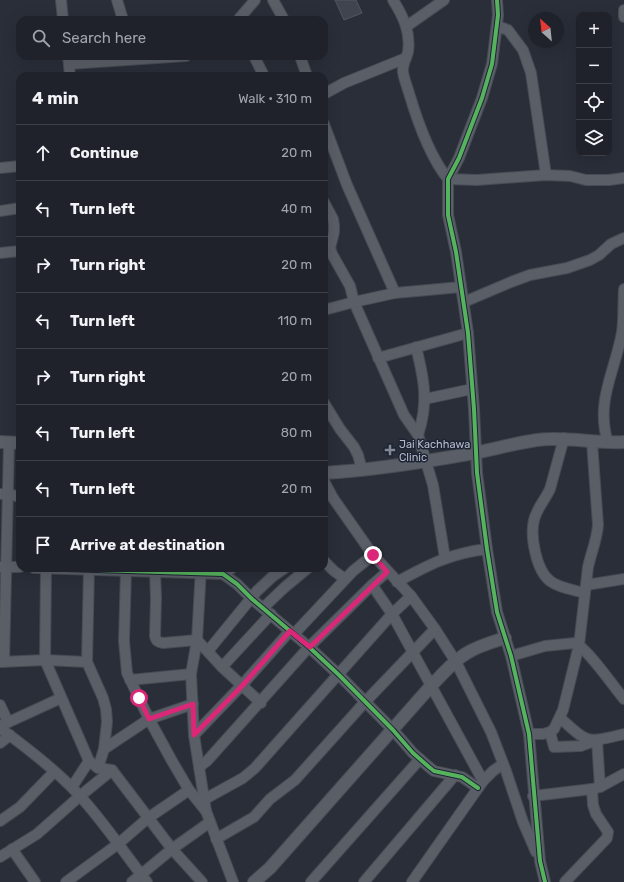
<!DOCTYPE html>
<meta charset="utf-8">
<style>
body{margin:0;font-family:Rubik,sans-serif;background:#2c2f37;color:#f1f3f6}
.controls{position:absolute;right:12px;top:12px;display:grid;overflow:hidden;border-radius:8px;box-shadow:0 4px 16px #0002}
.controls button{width:36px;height:36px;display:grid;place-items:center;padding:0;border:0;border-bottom:1px solid #3c3f47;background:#1f222b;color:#f1f3f6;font:20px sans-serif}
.compass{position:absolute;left:528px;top:12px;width:36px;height:36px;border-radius:50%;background:#1f222b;box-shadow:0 4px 16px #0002;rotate:333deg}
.stop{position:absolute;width:12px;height:12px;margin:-9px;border:3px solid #db2777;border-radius:50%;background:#fff}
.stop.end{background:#db2777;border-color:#fff;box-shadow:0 1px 4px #0008}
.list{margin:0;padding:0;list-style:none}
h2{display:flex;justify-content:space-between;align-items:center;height:52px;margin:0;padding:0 16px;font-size:17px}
h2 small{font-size:13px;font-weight:400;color:#a1a4a9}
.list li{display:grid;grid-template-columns:26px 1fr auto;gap:12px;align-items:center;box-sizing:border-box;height:56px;padding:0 16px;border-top:1px solid #3c3f47}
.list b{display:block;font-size:15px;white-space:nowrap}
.list em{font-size:13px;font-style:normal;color:#a1a4a9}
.icon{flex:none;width:22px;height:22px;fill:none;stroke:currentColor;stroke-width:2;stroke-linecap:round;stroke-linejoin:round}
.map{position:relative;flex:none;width:624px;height:882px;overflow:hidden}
.search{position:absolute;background:#1f222b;box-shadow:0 4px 16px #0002;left:16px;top:16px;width:312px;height:44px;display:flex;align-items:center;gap:10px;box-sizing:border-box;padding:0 14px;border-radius:12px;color:#a1a4a9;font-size:15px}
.panel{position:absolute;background:#1f222b;box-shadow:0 4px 16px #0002;left:16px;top:72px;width:312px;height:500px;border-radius:12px}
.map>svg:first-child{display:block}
.building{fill:#40444e;stroke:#515661}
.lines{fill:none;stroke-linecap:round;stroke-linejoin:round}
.minor-casing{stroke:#474b53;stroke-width:12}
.tertiary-casing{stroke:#474b53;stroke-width:14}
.minor{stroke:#5a5e67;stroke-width:10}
.tertiary{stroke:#5a5e67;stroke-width:12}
.cycleway-casing{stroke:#1d2434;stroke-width:6}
.cycleway{stroke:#56b35d;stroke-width:4}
.route{stroke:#db2777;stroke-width:5}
.poi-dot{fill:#838997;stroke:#1d2434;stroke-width:1.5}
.labels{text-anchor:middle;stroke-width:3;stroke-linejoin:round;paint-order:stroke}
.poi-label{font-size:11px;fill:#b4baca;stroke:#1d2434;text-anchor:start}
</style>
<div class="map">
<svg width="624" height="882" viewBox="0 0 624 882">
<rect width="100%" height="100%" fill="#292e39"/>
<path class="building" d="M335 0H356L362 13 344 20Z"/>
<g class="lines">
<defs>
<g id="minor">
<path d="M61 0 63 20"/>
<path d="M117 0 123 20"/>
<path d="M273 0 284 20"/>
<path d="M393 0C403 16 411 32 408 52 406 59 402 65 403 72 404 79 407 86 409 93 417 120 430 157 448 179L477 180 546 175 570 176 586 180H609L624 178"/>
<path d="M497 0 498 15 492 64 482 98 459 158 448 179V215L456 252 468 333 474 409 477 473 487 549 497 612 511 656 529 734 540 861 545 882"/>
<path d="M624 10V17"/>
<path d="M238 20 255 0"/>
<path d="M407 26 444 0"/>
<path d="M497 26 508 30 523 50 531 73 546 175"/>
<path d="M68 56 70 76"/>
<path d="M254 56 264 76"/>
<path d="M300 56 307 76"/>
<path d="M69 64 186 56"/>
<path d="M324 94 344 83 406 58"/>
<path d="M324 124 347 185 395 293"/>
<path d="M0 168 20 166"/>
<path d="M324 202 333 219 334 225V232L330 248 332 254 350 286 354 302 404 415 418 435 433 485 445 558"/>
<path d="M0 211 20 208"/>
<path d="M0 253 20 251"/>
<path d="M464 302 511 282 530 275 567 268 590 260 599 255 611 244 624 238"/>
<path d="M324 310 354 302 395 293 461 287"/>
<path d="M416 347C424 379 429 402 418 435"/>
<path d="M378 358 468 333"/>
<path d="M425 399 472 389"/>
<path d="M324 403 340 429 354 447 358 455 362 470"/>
<path d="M564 438 550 489C545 500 537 508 534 520 530 536 536 570 550 581 559 588 574 590 585 593"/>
<path d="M608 443C595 401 615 372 622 332 624 318 623 304 624 289"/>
<path d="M324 481 333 498 373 555 411 596 435 629 456 662 491 732 506 771 523 822 536 852"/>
<path d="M0 494H9L20 497"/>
<path d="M324 561 334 571 345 579"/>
<path d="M0 567H20"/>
<path d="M34 568 223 574 237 584 252 599 309 647 339 675 393 730 413 753 429 767 434 771 462 777 478 788"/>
<path d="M46 568 45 660 89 761"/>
<path d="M89 568 87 662 103 698 106 709 107 722 104 749"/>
<path d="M201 568 197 640 191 674 194 735 206 811 233 882"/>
<path d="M126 570 124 641 127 673 149 719 172 761 189 790 206 811"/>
<path d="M155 571 156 598 155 636C156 641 158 642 163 643L197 640 222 667 261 703"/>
<path d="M387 572 372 585 392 614 483 781"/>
<path d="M223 574 232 568"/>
<path d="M397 582C428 565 451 553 487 549"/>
<path d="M586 585 624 579"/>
<path d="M263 608 285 587 308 568"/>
<path d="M294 634 353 571 373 555"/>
<path d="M208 651 257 591 272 577 285 568"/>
<path d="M511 656 545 646 575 643C588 649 613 686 624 699"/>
<path d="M0 662 45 660 87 662"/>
<path d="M4 662 9 443"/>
<path d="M222 667 271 614"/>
<path d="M130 680 191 674"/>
<path d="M0 705 8 722"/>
<path d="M560 718C589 744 586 743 624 734"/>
<path d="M0 726 61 698"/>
<path d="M0 728C26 747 57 771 79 795 104 822 124 853 147 882"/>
<path d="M550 732 554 747 581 746 597 740 600 787"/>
<path d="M529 734H543L550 732 554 729 563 710 579 645 588 567C591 553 597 540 598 525L592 442"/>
<path d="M194 735 242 685 290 631"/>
<path d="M0 743 10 735"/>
<path d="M199 767 207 761 309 647 372 585"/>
<path d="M98 768 104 749 149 719 193 704"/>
<path d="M72 787 89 761 98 768 112 770 172 849 202 882"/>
<path d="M533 796 592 789 600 787 624 774"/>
<path d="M205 799 243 778 255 768 392 614 411 596"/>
<path d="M0 821 20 807 54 772"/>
<path d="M216 839 254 817 270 799 295 780 365 702 435 629"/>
<path d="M12 849 35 882"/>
<path d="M0 857 37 834 80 796 112 770"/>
<path d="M66 882 118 844 148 818 189 790"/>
<path d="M132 882 172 849 210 822"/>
<path d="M311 882 420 759"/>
<path d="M364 882 455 775"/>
<path d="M412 882 483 781 493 771 503 764"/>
<path d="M565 882 607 838 608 832 596 814 593 805 592 789"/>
</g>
<g id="tertiary">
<path d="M0 442 20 443"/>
<path d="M324 473C375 470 424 462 474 453 495 449 516 443 537 440 566 436 594 444 624 442"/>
<path d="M254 882 270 868 431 686C442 675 453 661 467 653 478 646 492 642 505 638"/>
</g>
</defs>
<use href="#minor" class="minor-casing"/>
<use href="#tertiary" class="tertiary-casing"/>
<use href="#minor" class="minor"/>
<use href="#tertiary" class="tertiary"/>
<defs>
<g id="cycleway">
<path d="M497 0 498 15 492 64 482 98 459 158 448 179V215L456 252 468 333 474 409 477 473 487 549 497 612 511 656 529 734 540 861 545 882"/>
<path d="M34 568 223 574 237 584 252 599 309 647 339 675 393 730 413 753 429 767 434 771 462 777 478 788"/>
</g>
</defs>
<use href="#cycleway" class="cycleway-casing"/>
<use href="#cycleway" class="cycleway"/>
</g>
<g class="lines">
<path class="route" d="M139 698 149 719 193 704 194 735 242 686 290 631 310 647 387 572 373 555"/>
</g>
<path class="poi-dot" d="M388 444h4v4h4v4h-4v4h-4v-4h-4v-4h4z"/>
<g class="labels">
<g class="poi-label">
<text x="399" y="448">Jai Kachhawa<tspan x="399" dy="13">Clinic</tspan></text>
</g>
</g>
</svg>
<div class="controls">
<button>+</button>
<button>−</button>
<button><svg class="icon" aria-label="locate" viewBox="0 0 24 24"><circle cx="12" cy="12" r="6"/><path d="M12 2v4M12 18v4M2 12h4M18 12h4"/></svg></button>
<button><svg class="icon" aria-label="layers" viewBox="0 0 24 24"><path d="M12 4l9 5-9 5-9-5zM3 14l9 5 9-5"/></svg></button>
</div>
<svg class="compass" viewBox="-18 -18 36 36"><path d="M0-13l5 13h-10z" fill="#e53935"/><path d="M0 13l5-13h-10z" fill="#a1a4a9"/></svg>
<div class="stop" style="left:139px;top:698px"></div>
<div class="stop end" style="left:373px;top:555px"></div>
<div class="search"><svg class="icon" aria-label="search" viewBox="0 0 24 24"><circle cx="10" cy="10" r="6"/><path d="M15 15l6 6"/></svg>Search here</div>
<section class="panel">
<h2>4 min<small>Walk · 310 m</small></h2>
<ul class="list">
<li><svg class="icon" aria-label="ahead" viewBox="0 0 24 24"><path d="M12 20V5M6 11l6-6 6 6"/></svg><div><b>Continue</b></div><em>20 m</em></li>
<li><svg class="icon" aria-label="left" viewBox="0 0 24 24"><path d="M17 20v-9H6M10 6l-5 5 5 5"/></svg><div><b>Turn left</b></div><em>40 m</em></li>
<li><svg class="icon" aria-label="right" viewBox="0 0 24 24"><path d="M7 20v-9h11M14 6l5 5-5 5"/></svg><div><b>Turn right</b></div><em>20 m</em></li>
<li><svg class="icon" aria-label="left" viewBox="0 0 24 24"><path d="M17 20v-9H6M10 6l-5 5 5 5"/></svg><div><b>Turn left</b></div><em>110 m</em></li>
<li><svg class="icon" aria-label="right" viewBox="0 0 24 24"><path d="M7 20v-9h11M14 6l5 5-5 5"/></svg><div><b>Turn right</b></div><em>20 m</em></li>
<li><svg class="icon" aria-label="left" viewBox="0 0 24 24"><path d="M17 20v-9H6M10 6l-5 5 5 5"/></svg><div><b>Turn left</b></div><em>80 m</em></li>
<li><svg class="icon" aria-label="left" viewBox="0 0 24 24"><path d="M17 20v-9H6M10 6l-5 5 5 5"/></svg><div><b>Turn left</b></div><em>20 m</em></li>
<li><svg class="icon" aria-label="arrive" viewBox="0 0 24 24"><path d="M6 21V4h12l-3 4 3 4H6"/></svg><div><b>Arrive at destination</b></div></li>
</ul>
</section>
</div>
